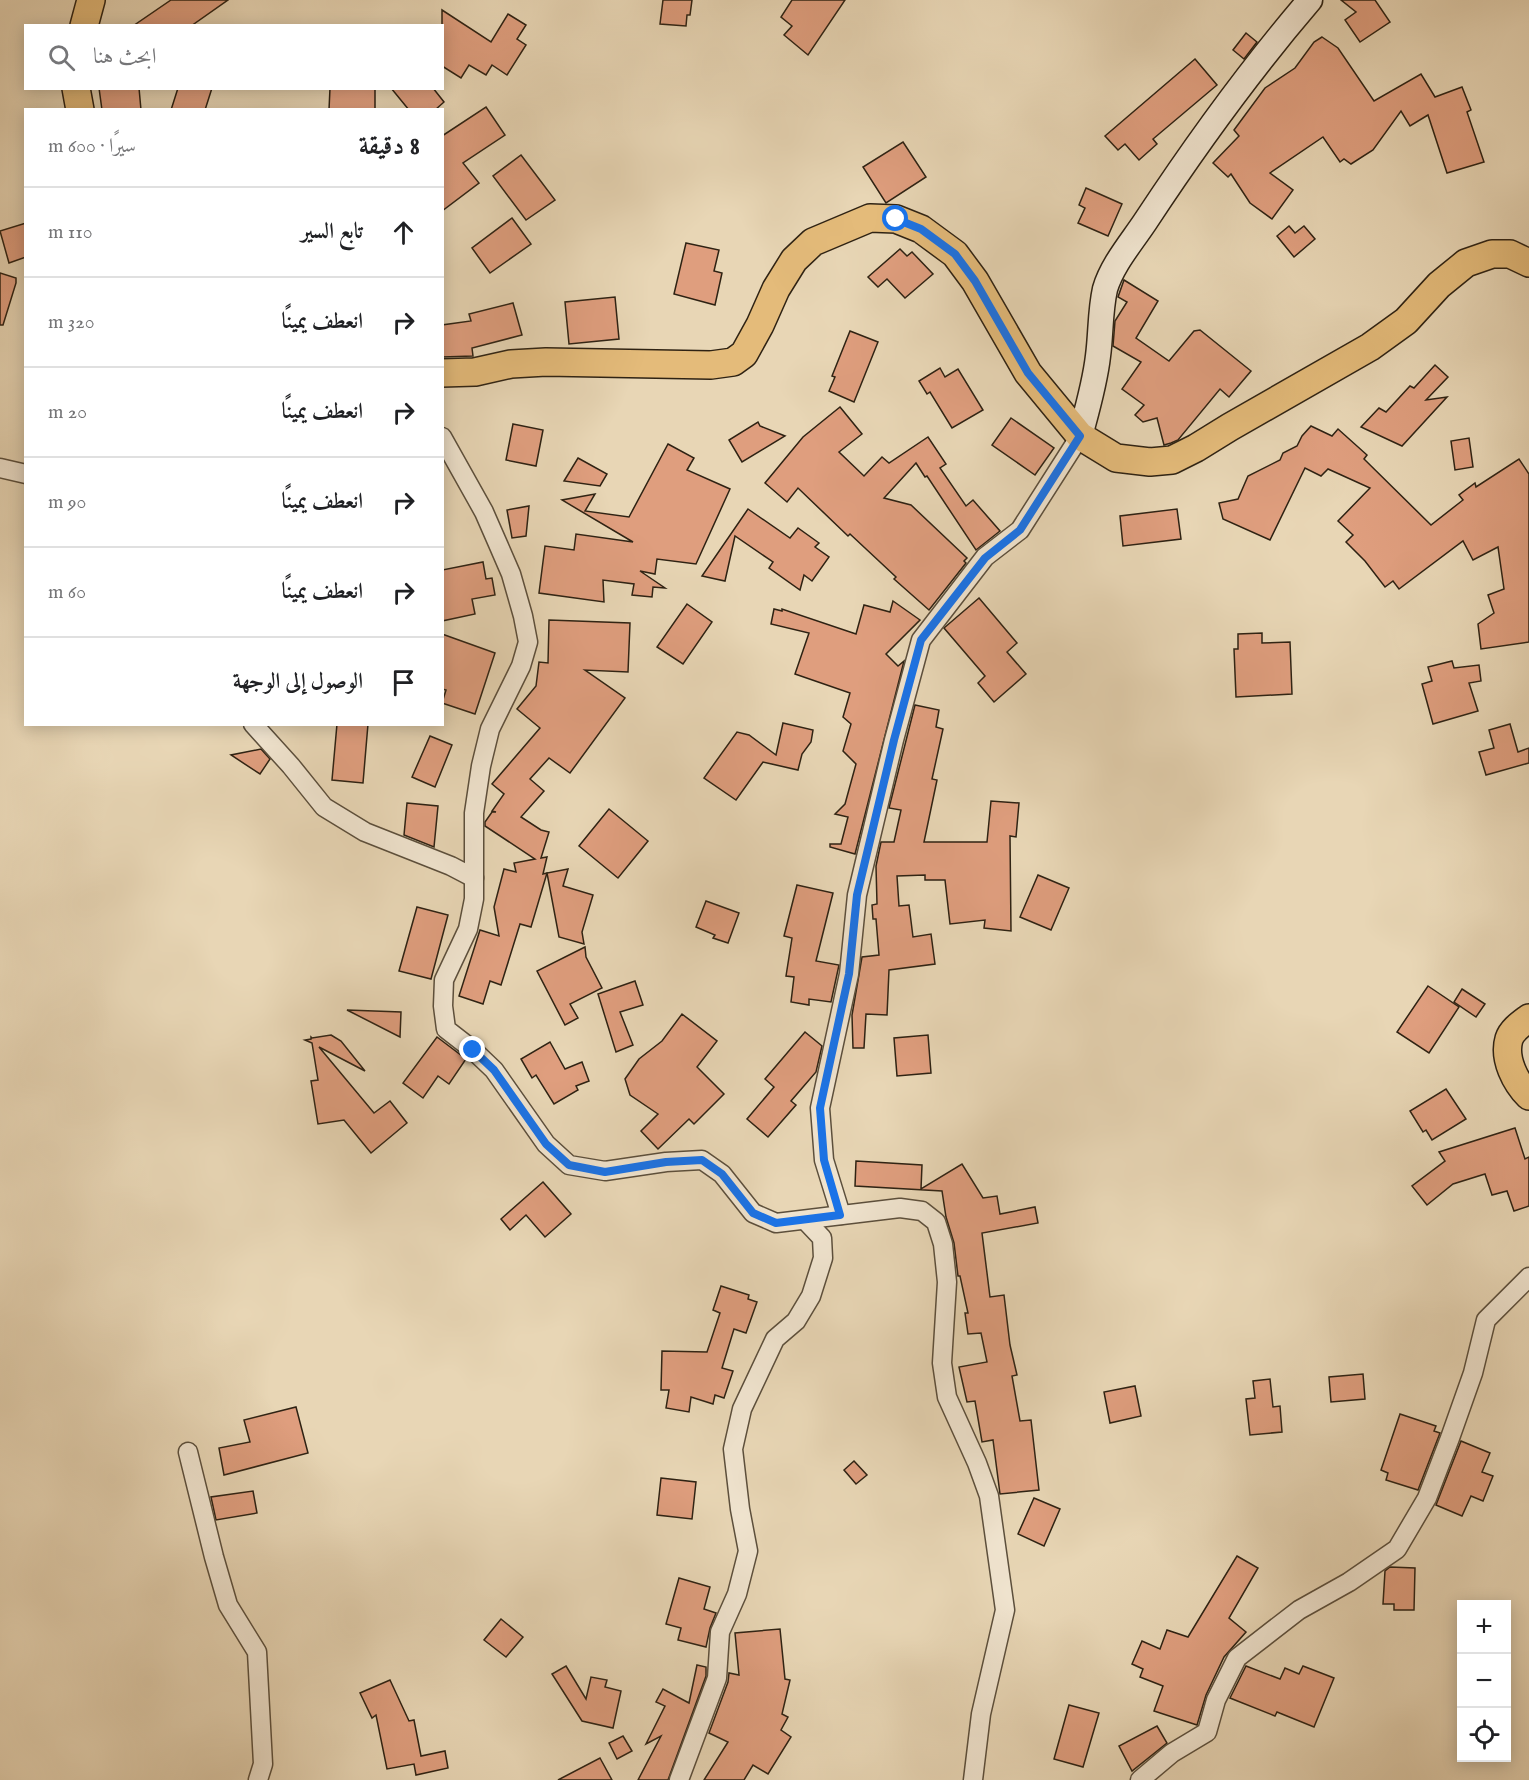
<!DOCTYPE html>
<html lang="ar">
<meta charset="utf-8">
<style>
body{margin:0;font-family:"IM FELL English",Amiri,serif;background:#f2f2f2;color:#202124;direction:rtl}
.controls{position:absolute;right:18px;bottom:18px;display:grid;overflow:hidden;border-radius:0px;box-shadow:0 3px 15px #0003}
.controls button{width:54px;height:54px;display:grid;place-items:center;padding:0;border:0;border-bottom:2px solid #e0e0e0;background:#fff;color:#202124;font:30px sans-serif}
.stop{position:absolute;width:18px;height:18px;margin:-14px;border:4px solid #1a73e8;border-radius:50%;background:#fff}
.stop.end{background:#1a73e8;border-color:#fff;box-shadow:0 2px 6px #0008}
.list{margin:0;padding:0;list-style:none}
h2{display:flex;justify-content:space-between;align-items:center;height:78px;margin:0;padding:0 24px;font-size:26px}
h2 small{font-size:20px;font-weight:400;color:#757577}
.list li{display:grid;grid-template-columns:39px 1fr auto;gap:18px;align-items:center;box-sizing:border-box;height:90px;padding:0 24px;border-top:2px solid #e0e0e0}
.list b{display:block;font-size:22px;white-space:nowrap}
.list em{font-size:20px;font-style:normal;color:#757577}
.icon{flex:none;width:33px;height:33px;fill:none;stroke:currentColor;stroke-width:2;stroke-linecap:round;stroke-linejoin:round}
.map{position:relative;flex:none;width:1529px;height:1780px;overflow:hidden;direction:ltr}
.search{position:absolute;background:#fff;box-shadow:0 3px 15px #0003;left:24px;top:24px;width:420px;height:66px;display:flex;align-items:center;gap:15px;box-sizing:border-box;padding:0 21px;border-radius:0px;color:#757577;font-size:22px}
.panel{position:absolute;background:#fff;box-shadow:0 3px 15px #0003;left:24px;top:108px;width:420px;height:618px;border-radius:0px;direction:rtl}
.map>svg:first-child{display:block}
.building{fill:#df9e7e;stroke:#2e2213;stroke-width:1.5}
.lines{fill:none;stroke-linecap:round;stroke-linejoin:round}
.street-casing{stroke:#5c4f3c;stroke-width:21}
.secondary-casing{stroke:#2e2213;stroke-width:27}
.primary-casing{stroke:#2e2213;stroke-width:30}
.street{stroke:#f0e4cf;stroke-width:18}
.secondary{stroke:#f0e4cf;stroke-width:24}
.primary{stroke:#e4bb7a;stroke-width:27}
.route{stroke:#1a73e8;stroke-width:8}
</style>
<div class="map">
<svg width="1529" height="1780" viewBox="0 0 1529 1780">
<rect width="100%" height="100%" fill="#e8d6b5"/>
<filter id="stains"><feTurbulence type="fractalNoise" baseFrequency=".00333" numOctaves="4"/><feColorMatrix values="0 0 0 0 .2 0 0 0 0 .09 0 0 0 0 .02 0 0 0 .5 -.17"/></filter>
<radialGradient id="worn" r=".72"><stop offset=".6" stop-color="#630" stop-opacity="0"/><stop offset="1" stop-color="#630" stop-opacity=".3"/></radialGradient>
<g class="building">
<path d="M171 0H228L191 26H133Z"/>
<path d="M663 0H692L690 15H687L686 26 660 24Z"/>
<path d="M792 0H845L808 55 784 35 792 26 781 17Z"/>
<path d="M1341 0H1375L1390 22 1360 42 1345 20 1356 12Z"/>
<path d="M442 10 491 42 508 14 526 25 517 39 526 45 507 75 492 65 486 75 469 65 461 78 442 66Z"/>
<path d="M1246 33 1257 42 1244 59 1233 50Z"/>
<path d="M1322 37 1338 48 1374 101 1421 74 1435 97 1462 87 1471 110 1467 112 1484 162 1447 173 1428 115 1410 126 1401 111 1373 150 1351 164 1344 159 1340 162 1323 137 1270 173 1293 190 1272 219 1250 203 1231 174 1228 177 1213 163 1239 136 1234 130 1265 88 1295 68 1314 42Z"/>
<path d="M1195 59 1217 85 1153 139 1157 144 1139 160 1125 144 1118 150 1105 136Z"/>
<path d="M99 88H139L141 110H102Z"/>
<path d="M178 88H212L205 110H171Z"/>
<path d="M330 88H375V110H329Z"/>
<path d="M391 88H433L444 102 435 110H409Z"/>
<path d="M486 107 505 135 463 163 479 183 442 211V136Z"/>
<path d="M903 142 926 177 886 203 863 167Z"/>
<path d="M521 155 555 200 526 220 493 176Z"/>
<path d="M1086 188 1122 204 1108 236 1078 223 1085 208 1079 205Z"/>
<path d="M512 218 531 244 490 273 472 248Z"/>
<path d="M26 223V257L9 263 0 231Z"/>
<path d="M1289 226 1295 233 1304 226 1315 239 1294 257 1277 236Z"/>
<path d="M686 243 719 250 714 271 722 273 715 305 674 294Z"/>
<path d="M900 249 907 256 912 252 933 274 905 298 887 279 878 287 868 277Z"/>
<path d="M0 273 16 278V283L3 325H0Z"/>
<path d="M1124 280 1158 301 1136 338 1169 361 1194 331 1200 330 1251 371 1229 397 1220 389 1178 440 1171 443 1164 445 1157 418 1143 422 1135 415 1144 405 1122 389 1141 362 1113 346 1115 321 1127 302 1118 297Z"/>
<path d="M615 297 619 339 569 344 565 302Z"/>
<path d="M513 303 522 335 472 348 473 356 442 357V325L471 321 469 314Z"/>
<path d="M850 331 878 342 854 402 829 391 835 377 832 376Z"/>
<path d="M1435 365 1448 377 1426 400 1447 397 1402 446 1361 427 1379 408 1386 412 1410 386 1414 388Z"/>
<path d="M940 368 945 377 958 369 983 410 952 428 930 392 927 394 919 381Z"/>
<path d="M840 407 862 434 839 452 864 476 882 457 889 463 928 437 946 464 940 468 966 506 973 500 1000 531 976 550 927 476 925 477 916 463 884 498 911 505 967 558 964 561 966 563 929 610 894 579 896 577 850 534 848 536 798 488 787 502 765 483 803 437Z"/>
<path d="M1011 418 1054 448 1035 475 992 445Z"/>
<path d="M758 422 760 426 785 436 742 462 729 440Z"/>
<path d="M513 424 543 430 536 466 506 460Z"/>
<path d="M1311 426 1332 436 1338 429 1367 455 1364 459 1431 525 1463 500 1459 495 1475 483 1476 487 1519 459 1529 474V642L1481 649 1478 624 1494 613 1488 595 1504 589 1498 547 1473 560 1463 541 1399 589 1393 581 1385 587 1365 561 1346 542 1353 535 1338 521 1370 488 1328 469 1321 476 1305 468 1270 540 1223 519 1219 503 1238 499 1248 476 1280 460 1283 453 1297 446 1302 436Z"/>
<path d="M1469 438 1473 467 1455 470 1451 441Z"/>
<path d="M668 444 694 458 687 470 730 489 696 564 657 559 655 574 640 571 665 588 653 587 652 597 632 595 634 584 603 580 604 602 539 593 545 546 574 550 576 534 633 542 562 500 595 494 585 511 629 517Z"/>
<path d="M578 458 607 474 600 486 564 481Z"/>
<path d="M529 506 526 536 512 538 507 510Z"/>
<path d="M748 509 790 538 798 528 819 543 815 547 829 557 812 581 804 575 800 590 769 568 773 562 735 536 725 581 702 576Z"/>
<path d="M1177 509 1181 539 1123 546 1120 516Z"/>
<path d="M483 562 486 579 492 578 495 595 472 599 475 614 442 621V570Z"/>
<path d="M979 598 1017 643 1007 652 1026 674 994 702 978 683 985 676 944 628Z"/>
<path d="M893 601 920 620 886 654 898 666 904 661 855 854 830 847V844H841L848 817 835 814 845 804 856 764 843 751 851 724 843 717 850 693 795 674 809 633 771 624 774 609 782 611V609L856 634 864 605 890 612Z"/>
<path d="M687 604 712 622 683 664 657 647Z"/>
<path d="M549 620 630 623 628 672 585 670 625 698 570 773 549 758 530 779 544 791 521 817 541 830 549 832 541 858 547 857 543 874 547 873 531 927 520 924 501 985 490 981 483 1004 459 996 480 930 499 936 494 907 504 869 516 872 514 863 535 859 485 826V822L492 812H496L492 811 504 794 492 784 540 728 517 709 536 686 539 662 548 663Z"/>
<path d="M1262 633V643L1290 642 1292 694 1236 697 1234 649H1238V634Z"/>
<path d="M442 634 495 653 475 714 442 703 446 690 442 689Z"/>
<path d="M1452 661 1454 668 1479 665 1481 681 1469 683 1478 711 1433 724 1422 684 1432 681 1428 667Z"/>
<path d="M915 705 939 710 936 727 943 729 932 779 937 780 924 842H987L991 801 1019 803 1016 837 1010 836 1011 931 984 928 985 920 950 924 945 880H925V875L897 876 899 906 909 905 913 937 931 934 935 964 889 970 887 1015 866 1014 864 1048H853L852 1015 862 957 879 955 876 919H873L872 905 877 904 876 866 881 842H894L901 810 889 808Z"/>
<path d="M783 723 813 730 811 742 802 754 798 770 763 762 736 800 704 778 737 732 749 735 776 755Z"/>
<path d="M337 724H368L363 783 332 780Z"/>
<path d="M1510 724 1518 752 1529 748V763L1486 775 1479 752 1494 748 1489 730Z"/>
<path d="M430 736 452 745 435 787 412 777Z"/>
<path d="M261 749 270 759 260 774 231 755Z"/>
<path d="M407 803 438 806 434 847 404 835Z"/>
<path d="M609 809 648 841 618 878 579 846Z"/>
<path d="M568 869 563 886 593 895 582 932 584 944 559 937 547 873Z"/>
<path d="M1038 875 1069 888 1051 930 1020 917Z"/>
<path d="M797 885 833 893 816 961 839 965 831 1002 809 999V1005L791 1002 794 977 786 976 792 938 784 936Z"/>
<path d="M706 901 739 913 728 943 713 938 715 935 696 927Z"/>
<path d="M417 907 448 915 431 979 399 971Z"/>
<path d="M585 947 586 957 602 988 570 1004 578 1018 565 1025 537 971Z"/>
<path d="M635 981 643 1005 620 1012 633 1045 616 1052 598 994Z"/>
<path d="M1428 986 1459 1007 1429 1053 1397 1032Z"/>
<path d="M1462 989 1485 1004 1476 1017 1454 1002Z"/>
<path d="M347 1010 401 1012 400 1037Z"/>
<path d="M682 1014 717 1041 697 1067 724 1094 694 1124 689 1119 658 1149 641 1131 658 1114 630 1095 625 1079 639 1059 662 1041Z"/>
<path d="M805 1032 822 1046 816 1072 791 1101 796 1105 768 1137 747 1119 774 1087 765 1079Z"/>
<path d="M331 1035 341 1041 365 1071 319 1047 374 1113 390 1101 407 1123 371 1153 344 1120 318 1124 311 1081 318 1080 312 1043 305 1040 311 1039V1037L312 1038Z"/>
<path d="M928 1035 931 1073 897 1076 894 1038Z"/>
<path d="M437 1037 466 1059 449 1084 438 1076 423 1098 403 1083Z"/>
<path d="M550 1042 565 1069 582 1062 589 1081 576 1086 578 1090 554 1104 536 1075 532 1078 521 1059Z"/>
<path d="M1446 1089 1466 1119 1432 1140 1426 1130 1423 1132 1410 1111Z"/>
<path d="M1515 1128 1525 1159 1529 1157V1206L1514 1211 1507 1191 1492 1195 1485 1174 1453 1184 1427 1205 1412 1186 1445 1161 1439 1152Z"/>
<path d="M856 1161 922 1165 921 1189 962 1164 983 1198 997 1196 1000 1214 1035 1207 1038 1223 982 1233 990 1297 1004 1295 1010 1345 1017 1375 1012 1376 1020 1421 1031 1420 1039 1490 1000 1494 993 1440 982 1442 975 1401 967 1402 959 1367 987 1362 981 1333 968 1334 965 1313H968L960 1276H958L954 1243 946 1217 942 1191 855 1186Z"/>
<path d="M543 1182 571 1214 545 1237 526 1215 510 1230 501 1219Z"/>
<path d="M721 1286 749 1295 748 1299 757 1302 746 1333 734 1329 722 1368 733 1371 724 1398 715 1395 713 1404 691 1397 689 1412 666 1408 669 1390H661L662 1351 707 1352 720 1313 713 1310Z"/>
<path d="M1363 1374 1365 1399 1331 1402 1329 1377Z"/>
<path d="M1270 1379 1273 1407 1280 1406 1282 1432 1250 1435 1246 1399 1255 1398 1253 1381Z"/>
<path d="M1135 1386 1141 1416 1110 1423 1104 1392Z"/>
<path d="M296 1407 308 1453 224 1475 219 1448 250 1442 244 1420Z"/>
<path d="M1400 1414 1436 1426 1434 1431 1440 1433 1418 1490 1386 1480 1388 1473 1381 1470Z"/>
<path d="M1461 1441 1490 1453 1482 1472 1493 1476 1483 1501 1471 1496 1462 1516 1436 1505Z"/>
<path d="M854 1461 867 1475 856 1484 844 1470Z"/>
<path d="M661 1478 696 1482 692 1519 657 1515Z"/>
<path d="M253 1491 257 1513 216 1520 211 1497Z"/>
<path d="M1034 1498 1060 1509 1044 1546 1018 1534Z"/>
<path d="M1237 1556 1258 1568 1229 1618 1246 1632 1224 1657 1206 1695 1197 1725 1154 1711 1163 1686 1140 1677 1143 1669 1132 1664 1142 1641 1160 1649 1167 1630 1188 1637Z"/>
<path d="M1390 1567 1415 1568 1414 1610H1394V1604H1383L1385 1571Z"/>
<path d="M679 1578 710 1587 704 1609 716 1613 710 1628 706 1647 678 1640 681 1628 666 1624Z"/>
<path d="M501 1619 523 1637 506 1657 484 1640Z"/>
<path d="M780 1629 785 1679 790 1680 782 1714 788 1717 781 1730 791 1737 768 1774 753 1765 744 1780H704L728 1742 709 1733 728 1682 729 1673 739 1675 735 1633Z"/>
<path d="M697 1665 706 1667V1676L668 1780H638L661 1736 646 1744 665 1706 656 1702 663 1689 689 1703Z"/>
<path d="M566 1666 586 1699 591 1677 607 1680 605 1687 621 1691 613 1728 582 1721 552 1674Z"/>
<path d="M1246 1666 1280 1679 1285 1668 1299 1674 1303 1666 1334 1678 1314 1727 1277 1712 1275 1716 1230 1698Z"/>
<path d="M390 1680 409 1721 414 1720 421 1756 445 1751 448 1768 416 1775 414 1764 387 1769 376 1715 372 1718 360 1693Z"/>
<path d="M1069 1705 1099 1713 1083 1767 1054 1759Z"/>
<path d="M1157 1726 1167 1743 1132 1771 1119 1746Z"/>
<path d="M623 1736 632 1751 617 1759 609 1743Z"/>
<path d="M600 1758 612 1780H558Z"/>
</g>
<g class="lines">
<defs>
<g id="street">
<path d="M442 437 484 512 498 544 511 574 523 616 528 642 521 666 490 729 481 766 474 813V899L468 929 444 980 443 1006 446 1029 473 1050 494 1070 546 1144 569 1165 605 1171 666 1162 702 1160 722 1174 753 1213 776 1223 900 1208 922 1211 936 1222 943 1244 947 1282 942 1363 947 1397 977 1463 989 1496 1005 1610 981 1714 973 1780"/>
<path d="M0 468 26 474"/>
<path d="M253 724 291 766 324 807 365 832 451 866 474 878"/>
<path d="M841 1215 824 1160 820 1108 849 974 857 895 894 740 921 640 985 557 1020 530 1080 436"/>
<path d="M188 1452 214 1557 228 1605 257 1652 263 1764 258 1780"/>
<path d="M679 1780 717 1678 720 1632 737 1594 748 1551 740 1509 733 1449 742 1409 775 1339 796 1321 811 1296 823 1258 822 1238 805 1220"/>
<path d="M1140 1780 1172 1753 1207 1732 1216 1700 1237 1658 1299 1610 1349 1582 1397 1549 1427 1498 1450 1438 1473 1373 1486 1320 1529 1277"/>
</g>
<path id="secondary" d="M1080 436C1087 410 1095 383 1098 356 1101 334 1100 311 1105 289 1112 265 1131 243 1145 222 1195 146 1250 70 1310 0"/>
<g id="primary">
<path d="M84 26 91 0"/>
<path d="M76 88 80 110"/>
<path d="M442 373 475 372 511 364 546 362 711 365 733 362 744 354 760 325 776 289 794 260 813 242 870 218 896 219 921 229 955 254 975 281 1028 373 1080 436 1116 458 1150 462 1172 460 1196 448 1230 427 1370 347 1406 321 1439 285 1466 263 1492 254H1510L1529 263"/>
<path d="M1529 1018C1521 1024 1512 1030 1509 1039 1503 1059 1516 1083 1529 1096"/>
</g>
</defs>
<use href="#street" class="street-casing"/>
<use href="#secondary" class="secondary-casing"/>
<use href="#primary" class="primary-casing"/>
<use href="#street" class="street"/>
<use href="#secondary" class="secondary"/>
<use href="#primary" class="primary"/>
</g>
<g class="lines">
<path class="route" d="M473 1050 494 1070 546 1144 569 1165 605 1172 666 1162 702 1160 722 1174 753 1213 776 1223 840 1215 824 1160 820 1108 849 974 857 895 894 740 921 640 985 558 1020 530 1080 436 1028 373 975 281 955 254 921 229 896 219"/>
</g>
<rect width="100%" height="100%" filter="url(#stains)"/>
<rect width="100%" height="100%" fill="url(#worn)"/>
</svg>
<div class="controls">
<button>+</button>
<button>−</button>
<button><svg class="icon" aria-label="locate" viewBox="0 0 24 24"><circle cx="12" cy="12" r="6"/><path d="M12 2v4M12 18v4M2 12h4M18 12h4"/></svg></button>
</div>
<div class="stop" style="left:896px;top:219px"></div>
<div class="stop end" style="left:473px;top:1050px"></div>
<div class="search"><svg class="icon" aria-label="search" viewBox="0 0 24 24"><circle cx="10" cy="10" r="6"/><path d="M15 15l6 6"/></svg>ابحث هنا</div>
<section class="panel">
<h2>8 دقيقة<small>سيرًا · 600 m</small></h2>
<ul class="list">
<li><svg class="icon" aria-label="ahead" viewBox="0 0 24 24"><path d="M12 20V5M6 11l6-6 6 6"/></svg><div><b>تابع السير</b></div><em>110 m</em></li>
<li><svg class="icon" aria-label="right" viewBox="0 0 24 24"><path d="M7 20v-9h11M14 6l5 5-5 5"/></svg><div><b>انعطف يمينًا</b></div><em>320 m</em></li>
<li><svg class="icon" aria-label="right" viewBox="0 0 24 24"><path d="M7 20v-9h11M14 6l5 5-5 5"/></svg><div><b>انعطف يمينًا</b></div><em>20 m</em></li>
<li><svg class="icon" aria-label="right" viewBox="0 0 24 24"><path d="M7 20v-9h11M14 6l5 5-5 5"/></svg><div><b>انعطف يمينًا</b></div><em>90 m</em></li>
<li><svg class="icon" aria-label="right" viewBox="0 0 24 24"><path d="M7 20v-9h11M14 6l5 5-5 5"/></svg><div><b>انعطف يمينًا</b></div><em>60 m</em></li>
<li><svg class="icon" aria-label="arrive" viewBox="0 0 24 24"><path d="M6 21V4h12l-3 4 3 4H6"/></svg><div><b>الوصول إلى الوجهة</b></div></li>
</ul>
</section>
</div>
